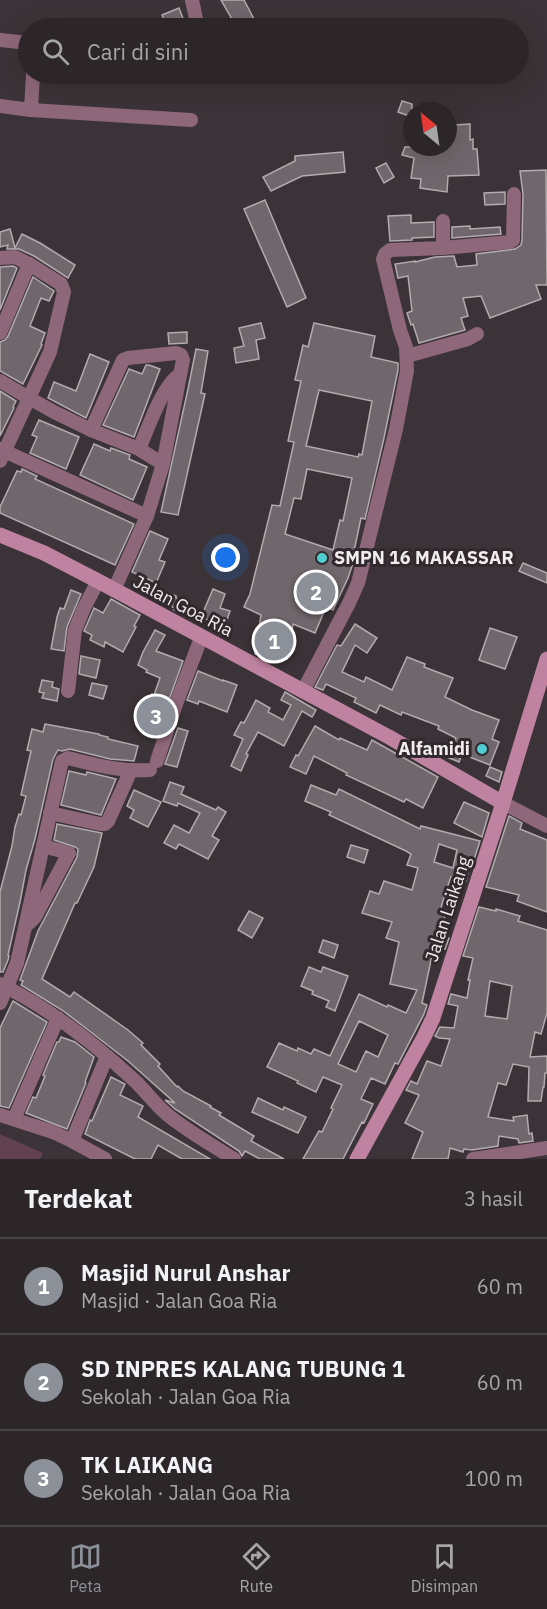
<!DOCTYPE html>
<html lang="id">
<meta charset="utf-8">
<style>
body{margin:0;font-family:"IBM Plex Sans",sans-serif;background:#342e31;color:#f1f3f6}
.compass{position:absolute;left:403px;top:102px;width:54px;height:54px;border-radius:50%;background:#2c2629;box-shadow:0 6px 24px #0002;rotate:331deg}
.you{position:absolute;left:226px;top:558px;width:21px;height:21px;margin:-15px;border:4px solid #fff;border-radius:50%;background:#1a73e8;box-shadow:0 0 0 9px #1a73e833}
.badge{display:grid;place-items:center;width:39px;height:39px;border-radius:50%;background:#8c9099;color:#fff;font-size:20px;font-weight:700}
.pin{position:absolute;translate:-50% -50%;border:3px solid #fff;box-shadow:0 2px 6px #0006}
.list{margin:0;padding:0;list-style:none}
h2{display:flex;justify-content:space-between;align-items:center;height:78px;margin:0;padding:0 24px;font-size:26px}
h2 small{font-size:20px;font-weight:400;color:#a6a5a8}
.list li{display:grid;grid-template-columns:39px 1fr auto;gap:18px;align-items:center;box-sizing:border-box;height:96px;padding:0 24px;border-top:2px solid #484346}
.list b{display:block;font-size:22px;white-space:nowrap}
.list p{margin:0;font-size:20px;white-space:nowrap;color:#a6a5a8}
.list em{font-size:20px;font-style:normal;color:#a6a5a8}
.icon{flex:none;width:33px;height:33px;fill:none;stroke:currentColor;stroke-width:2;stroke-linecap:round;stroke-linejoin:round}
.map{position:relative;flex:none;width:547px;height:1159px;overflow:hidden}
.search{position:absolute;background:#2c2629;box-shadow:0 6px 24px #0002;left:18px;right:18px;top:18px;height:66px;display:flex;align-items:center;gap:15px;box-sizing:border-box;padding:0 21px;border-radius:33px;color:#a6a5a8;font-size:22px}
.sheet{height:366px;background:#2c2629}
nav{display:flex;justify-content:space-around;align-items:center;box-sizing:border-box;height:84px;border-top:2px solid #484346;background:#2c2629;font-size:16px;color:#a6a5a8}
nav a{display:grid;justify-items:center;gap:3px}
nav .on{color:#8c9099}
.map>svg:first-child{display:block}
.green{fill:#624151}
.building{fill:#6f676b;stroke:#b4aaaf;stroke-width:1.5;fill-rule:evenodd}
.lines{fill:none;stroke-linecap:round;stroke-linejoin:round}
.street{stroke:#8e687a;stroke-width:14}
.secondary{stroke:#bf83a1;stroke-width:15}
.poi-dot{fill:#51ccd1;stroke:#31292d;stroke-width:2}
.labels{text-anchor:middle;stroke-width:6;stroke-linejoin:round;paint-order:stroke}
.poi-label{font-size:18px;font-weight:bold;fill:#f1ecee;stroke:#31292d;text-anchor:start}
.street-label{font-size:18px;fill:#f1ecee;stroke:#31292d}
</style>
<div class="map">
<svg width="547" height="1159" viewBox="0 0 547 1159">
<rect width="100%" height="100%" fill="#3b3337"/>
<path class="green" d="M0 1134 43 1153 40 1159H0Z"/>
<g class="building">
<path d="M221 0H244L255 21 241 28H237Z"/>
<path d="M179 8 184 21 167 28 162 15Z"/>
<path d="M402 101 412 104V117L398 112Z"/>
<path d="M470 124V140L473 139V149H477L479 175 448 176 447 192 420 188 421 179 411 178 414 158 402 155 405 147H448V130L454 131V125Z"/>
<path d="M343 152 345 172 302 176 271 191 263 177 295 161V156Z"/>
<path d="M386 163 394 177 384 183 376 168Z"/>
<path d="M546 170 547 285H536L541 299 490 318 481 296 463 298 468 316 461 318 465 330 419 343 413 324 411 325 407 313 412 311 408 276 398 278 395 264 415 261V262L435 257 454 256 457 267 477 265 476 254 515 249 521 245 522 240 523 194 520 171Z"/>
<path d="M505 192V204L485 205 484 193Z"/>
<path d="M265 200 306 298 287 307 244 209Z"/>
<path d="M411 215V223L434 222V237L412 238V240L390 241 388 216Z"/>
<path d="M470 226V229L500 227 501 234 452 238V227Z"/>
<path d="M10 229 15 248 22 234 40 243 75 265 68 278 34 256 19 249H7L8 245 0 247V232Z"/>
<path d="M13 266 17 268 0 310V267Z"/>
<path d="M33 277 54 291 49 301 41 298 30 326 45 333 41 344 42 345 23 384 0 371V342L5 340 8 336Z"/>
<path d="M261 323 265 338 256 340 259 359 236 363 234 348 244 346 239 328Z"/>
<path d="M314 323 375 336 371 357 398 363V370L384 438 365 519 361 518 353 556 355 557 348 578 333 610 326 607 315 633 293 624 287 659 255 654 261 615 244 607 250 594 272 505 280 506 294 442 288 441 301 381 295 380 303 345 308 347ZM319 390 372 401 362 455 359 454 358 457 306 446ZM307 469 352 478 343 521 340 520 333 550 285 534 294 498 301 499Z"/>
<path d="M187 332V343L169 344 168 333Z"/>
<path d="M196 349 208 351 201 393 205 394 178 515 161 512 188 389Z"/>
<path d="M90 354 109 362 86 418 48 398 54 382 76 391Z"/>
<path d="M146 365H149L160 369 134 437 103 425 129 369 142 374Z"/>
<path d="M0 391 16 401 13 407 14 408 0 436Z"/>
<path d="M39 420 79 437 66 469 30 453 37 437 32 435Z"/>
<path d="M94 444 110 451 111 448 130 455 129 459 147 467 133 500 80 475Z"/>
<path d="M22 469 37 476 35 479 134 524 115 565 0 513V507L17 471 21 472Z"/>
<path d="M150 531 168 539 159 560 165 562 156 583 132 572Z"/>
<path d="M523 563 547 573V583L519 571Z"/>
<path d="M213 589 225 594 220 608 230 611 224 629 215 626 216 623 201 617Z"/>
<path d="M71 590 81 594 67 627 64 651 51 649 57 617 60 608 64 609Z"/>
<path d="M167 592 176 596V598L189 604 185 614 174 610 175 608 162 602Z"/>
<path d="M111 599 140 615 134 626 136 627 123 652 105 642 104 647 90 640 92 635 84 631 94 608 103 613Z"/>
<path d="M355 624 377 638 367 653 355 645 342 672 364 682 366 677 392 690 407 657 425 664 424 667 453 678 445 697 472 710 499 720 492 739 499 742 490 765 462 754 459 762 447 757 456 738 438 729 439 726 402 712 401 715 380 705 376 713 354 702 356 698 326 684 323 690 315 687 337 645 341 646Z"/>
<path d="M490 628 517 637 505 669 479 660Z"/>
<path d="M155 630 165 635 156 651 183 661 156 736 140 730 152 694 154 695 160 678 146 672 147 670 138 665 143 652Z"/>
<path d="M81 656 100 660 96 678 79 674Z"/>
<path d="M198 671 223 681V680L237 685 227 712 199 701 198 704 187 700Z"/>
<path d="M42 680 53 682 52 687 59 689 57 701 42 698 44 693 39 692Z"/>
<path d="M92 683 107 686 103 699 89 695Z"/>
<path d="M285 692 316 710 312 717 302 711 284 746 258 732 246 754 248 755 241 771 231 766 243 739 234 735 241 722 244 723 256 700 270 708 268 712 283 720 291 705 281 700Z"/>
<path d="M45 724 99 734V735L108 737V739L138 746 134 761 110 759 70 749 62 751 58 750 53 759 35 839 26 870 20 902 8 955 9 956 8 960 3 972H0V892L12 846 15 827 19 814 21 815 26 796 21 795 31 751 27 750 32 729 43 732Z"/>
<path d="M315 726 339 740 340 738 367 750 372 740 438 777 423 808 406 799 404 802 346 775 347 773 314 756 306 774 290 767 296 755 298 756Z"/>
<path d="M178 728 188 731 177 767 165 764Z"/>
<path d="M490 767 502 772 499 782 486 776Z"/>
<path d="M69 771 86 775 87 772 116 779 101 815 61 805Z"/>
<path d="M170 782 184 787 181 794 216 810 218 807 226 812 212 836 219 840 208 859 179 844 176 849 164 843 174 825 189 833 200 813 178 803 177 806 163 801Z"/>
<path d="M311 785 336 795 339 789 420 829 421 826 480 841 473 863 471 862 466 881 451 877 446 891 440 911 446 912 440 936 449 938 445 949 434 946 422 1003 427 1005 424 1014 398 1064 395 1063 385 1084 371 1078 361 1099 373 1104 364 1123 362 1122 343 1159H303L319 1131 322 1132 333 1109 331 1108 342 1085 323 1077 316 1092 297 1083 298 1081 267 1067 279 1043 297 1051 298 1048 311 1054 314 1049 330 1056 359 994 387 1007 388 1005 406 1013 417 990 390 984 399 942 386 938 392 922 362 913 370 891 379 894 384 881 412 890 418 868 407 865 411 854 406 851 329 815 331 812 305 801ZM439 844 457 850 453 868 434 862ZM359 1021 388 1035 378 1057 366 1051 356 1072 338 1064Z"/>
<path d="M134 790 161 802 148 827 130 818 134 810 127 806Z"/>
<path d="M464 802 489 813 482 837 454 823Z"/>
<path d="M509 816 522 823 520 829 547 840V912L517 901 519 895 486 887Z"/>
<path d="M57 824 102 833 94 867 77 903H75L42 979 70 997 74 992 128 1030 143 1043 141 1045 160 1064 158 1066 177 1087 178 1086 183 1091 211 1106 210 1107 221 1113 219 1115 254 1136 251 1141 284 1159H260L245 1151 242 1156 239 1151 175 1109 165 1100 175 1103 128 1061 92 1033 62 1010 21 985 23 981 20 980 38 931 77 857 78 849 75 847 54 840Z"/>
<path d="M351 845 368 850 364 863 347 857Z"/>
<path d="M479 907 496 911V909L520 916 518 921 547 930V1013L541 1034 535 1032 530 1057 547 1056V1073H545L544 1087H543L541 1101H528L529 1067 513 1064 506 1085 498 1083 488 1117 514 1121 513 1117 527 1115 529 1134 532 1133 533 1141 519 1143 518 1139 499 1136 498 1146 472 1150 464 1149 463 1152 450 1148 448 1159H412L423 1132 405 1123 419 1095 406 1090 411 1081 417 1084 427 1061 441 1066 450 1039 439 1038 435 1036 440 1027 454 1028 458 1006 448 1004 451 994 467 998 470 980H468L473 958 463 956ZM490 981 512 986 507 1019 485 1016Z"/>
<path d="M249 911 263 918 252 938 238 930Z"/>
<path d="M323 940 338 945 334 958 319 952Z"/>
<path d="M309 967 321 972 323 967 348 976 335 1011 326 1007 329 1001 312 994 313 991 301 986Z"/>
<path d="M13 1001 47 1022 9 1108 0 1106V1028Z"/>
<path d="M61 1037 75 1042 94 1057 85 1082 86 1083 67 1129 26 1113 33 1097 36 1098 45 1076 43 1075 57 1042H59Z"/>
<path d="M111 1077 125 1084 120 1095 143 1106 138 1117 210 1159H182L158 1145 151 1159H135L85 1134 90 1120 92 1121Z"/>
<path d="M258 1098 283 1110 284 1107 306 1117 298 1133 252 1112Z"/>
</g>
<g class="lines">
<g class="street">
<path d="M192 0 198 28"/>
<path d="M0 40 28 43"/>
<path d="M0 106 31 110 191 120"/>
<path d="M31 110 33 74"/>
<path d="M443 248 510 242 513 240 514 194"/>
<path d="M0 258 15 257 29 264 0 333"/>
<path d="M29 264 61 284 64 292 50 352 29 398 54 412 91 430 139 449 163 464"/>
<path d="M407 356 468 339 477 334"/>
<path d="M0 381 29 398 0 461"/>
<path d="M91 430 123 360 128 358 176 353 181 355 183 360 163 464 147 516 114 590"/>
<path d="M0 449 147 516"/>
<path d="M139 449C148 429 161 388 179 375"/>
<path d="M68 691 75 630 84 608 98 581"/>
<path d="M303 691 349 603 358 583 396 429 407 371 406 347 400 330 383 259 385 254 390 250 443 248V221"/>
<path d="M157 761 176 704 201 638"/>
<path d="M503 803 547 826"/>
<path d="M50 813 100 824H105L108 821 131 770"/>
<path d="M29 923 35 917 69 853 43 846"/>
<path d="M0 984C49 1008 94 1043 134 1080 146 1091 155 1105 169 1116 189 1132 212 1145 234 1159"/>
<path d="M0 1003 17 963 62 761 68 758C95 765 122 772 150 770"/>
<path d="M0 1115 53 1132 72 1141 105 1159"/>
<path d="M14 1119 58 1018"/>
<path d="M72 1141 107 1056"/>
<path d="M473 1159 547 1148"/>
</g>
<g class="secondary">
<path d="M0 535 44 553 98 581 389 737 503 803"/>
<path d="M357 1159 424 1037 433 1018 503 803 547 659"/>
</g>
</g>
<g class="poi-dot">
<circle cx="322" cy="558" r="6"/>
<circle cx="482" cy="749" r="6"/>
</g>
<g class="labels">
<g class="poi-label">
<text x="334" y="564">SMPN 16 MAKASSAR</text>
<text x="470" y="755" text-anchor="end">Alfamidi</text>
</g>
<g class="street-label">
<text transform="translate(183 606) rotate(28)" y="6">Jalan Goa Ria</text>
<text transform="translate(448 909) rotate(-72)" y="6">Jalan Laikang</text>
</g>
</g>
</svg>
<svg class="compass" viewBox="-18 -18 36 36"><path d="M0-13l5 13h-10z" fill="#e53935"/><path d="M0 13l5-13h-10z" fill="#a6a5a8"/></svg>
<div class="you"></div>
<div class="pin badge" style="left:274px;top:641px">1</div>
<div class="pin badge" style="left:316px;top:592px">2</div>
<div class="pin badge" style="left:156px;top:716px">3</div>
<div class="search"><svg class="icon" aria-label="search" viewBox="0 0 24 24"><circle cx="10" cy="10" r="6"/><path d="M15 15l6 6"/></svg>Cari di sini</div>
</div>
<section class="sheet">
<h2>Terdekat<small>3 hasil</small></h2>
<ul class="list">
<li><span class="badge">1</span><div><b>Masjid Nurul Anshar</b><p>Masjid · Jalan Goa Ria</p></div><em>60 m</em></li>
<li><span class="badge">2</span><div><b>SD INPRES KALANG TUBUNG 1</b><p>Sekolah · Jalan Goa Ria</p></div><em>60 m</em></li>
<li><span class="badge">3</span><div><b>TK LAIKANG</b><p>Sekolah · Jalan Goa Ria</p></div><em>100 m</em></li>
</ul>
</section>
<nav>
<a class="on"><svg class="icon" aria-label="map" viewBox="0 0 24 24"><path d="M3 6l6-2 6 2 6-2v14l-6 2-6-2-6 2zM9 4v14M15 6v14"/></svg>Peta</a>
<a><svg class="icon" aria-label="directions" viewBox="0 0 24 24"><path d="M12 3l9 9-9 9-9-9zM9 14v-3h6M13 9l2 2-2 2"/></svg>Rute</a>
<a><svg class="icon" aria-label="saved" viewBox="0 0 24 24"><path d="M7 4h10v16l-5-4-5 4z"/></svg>Disimpan</a>
</nav>
